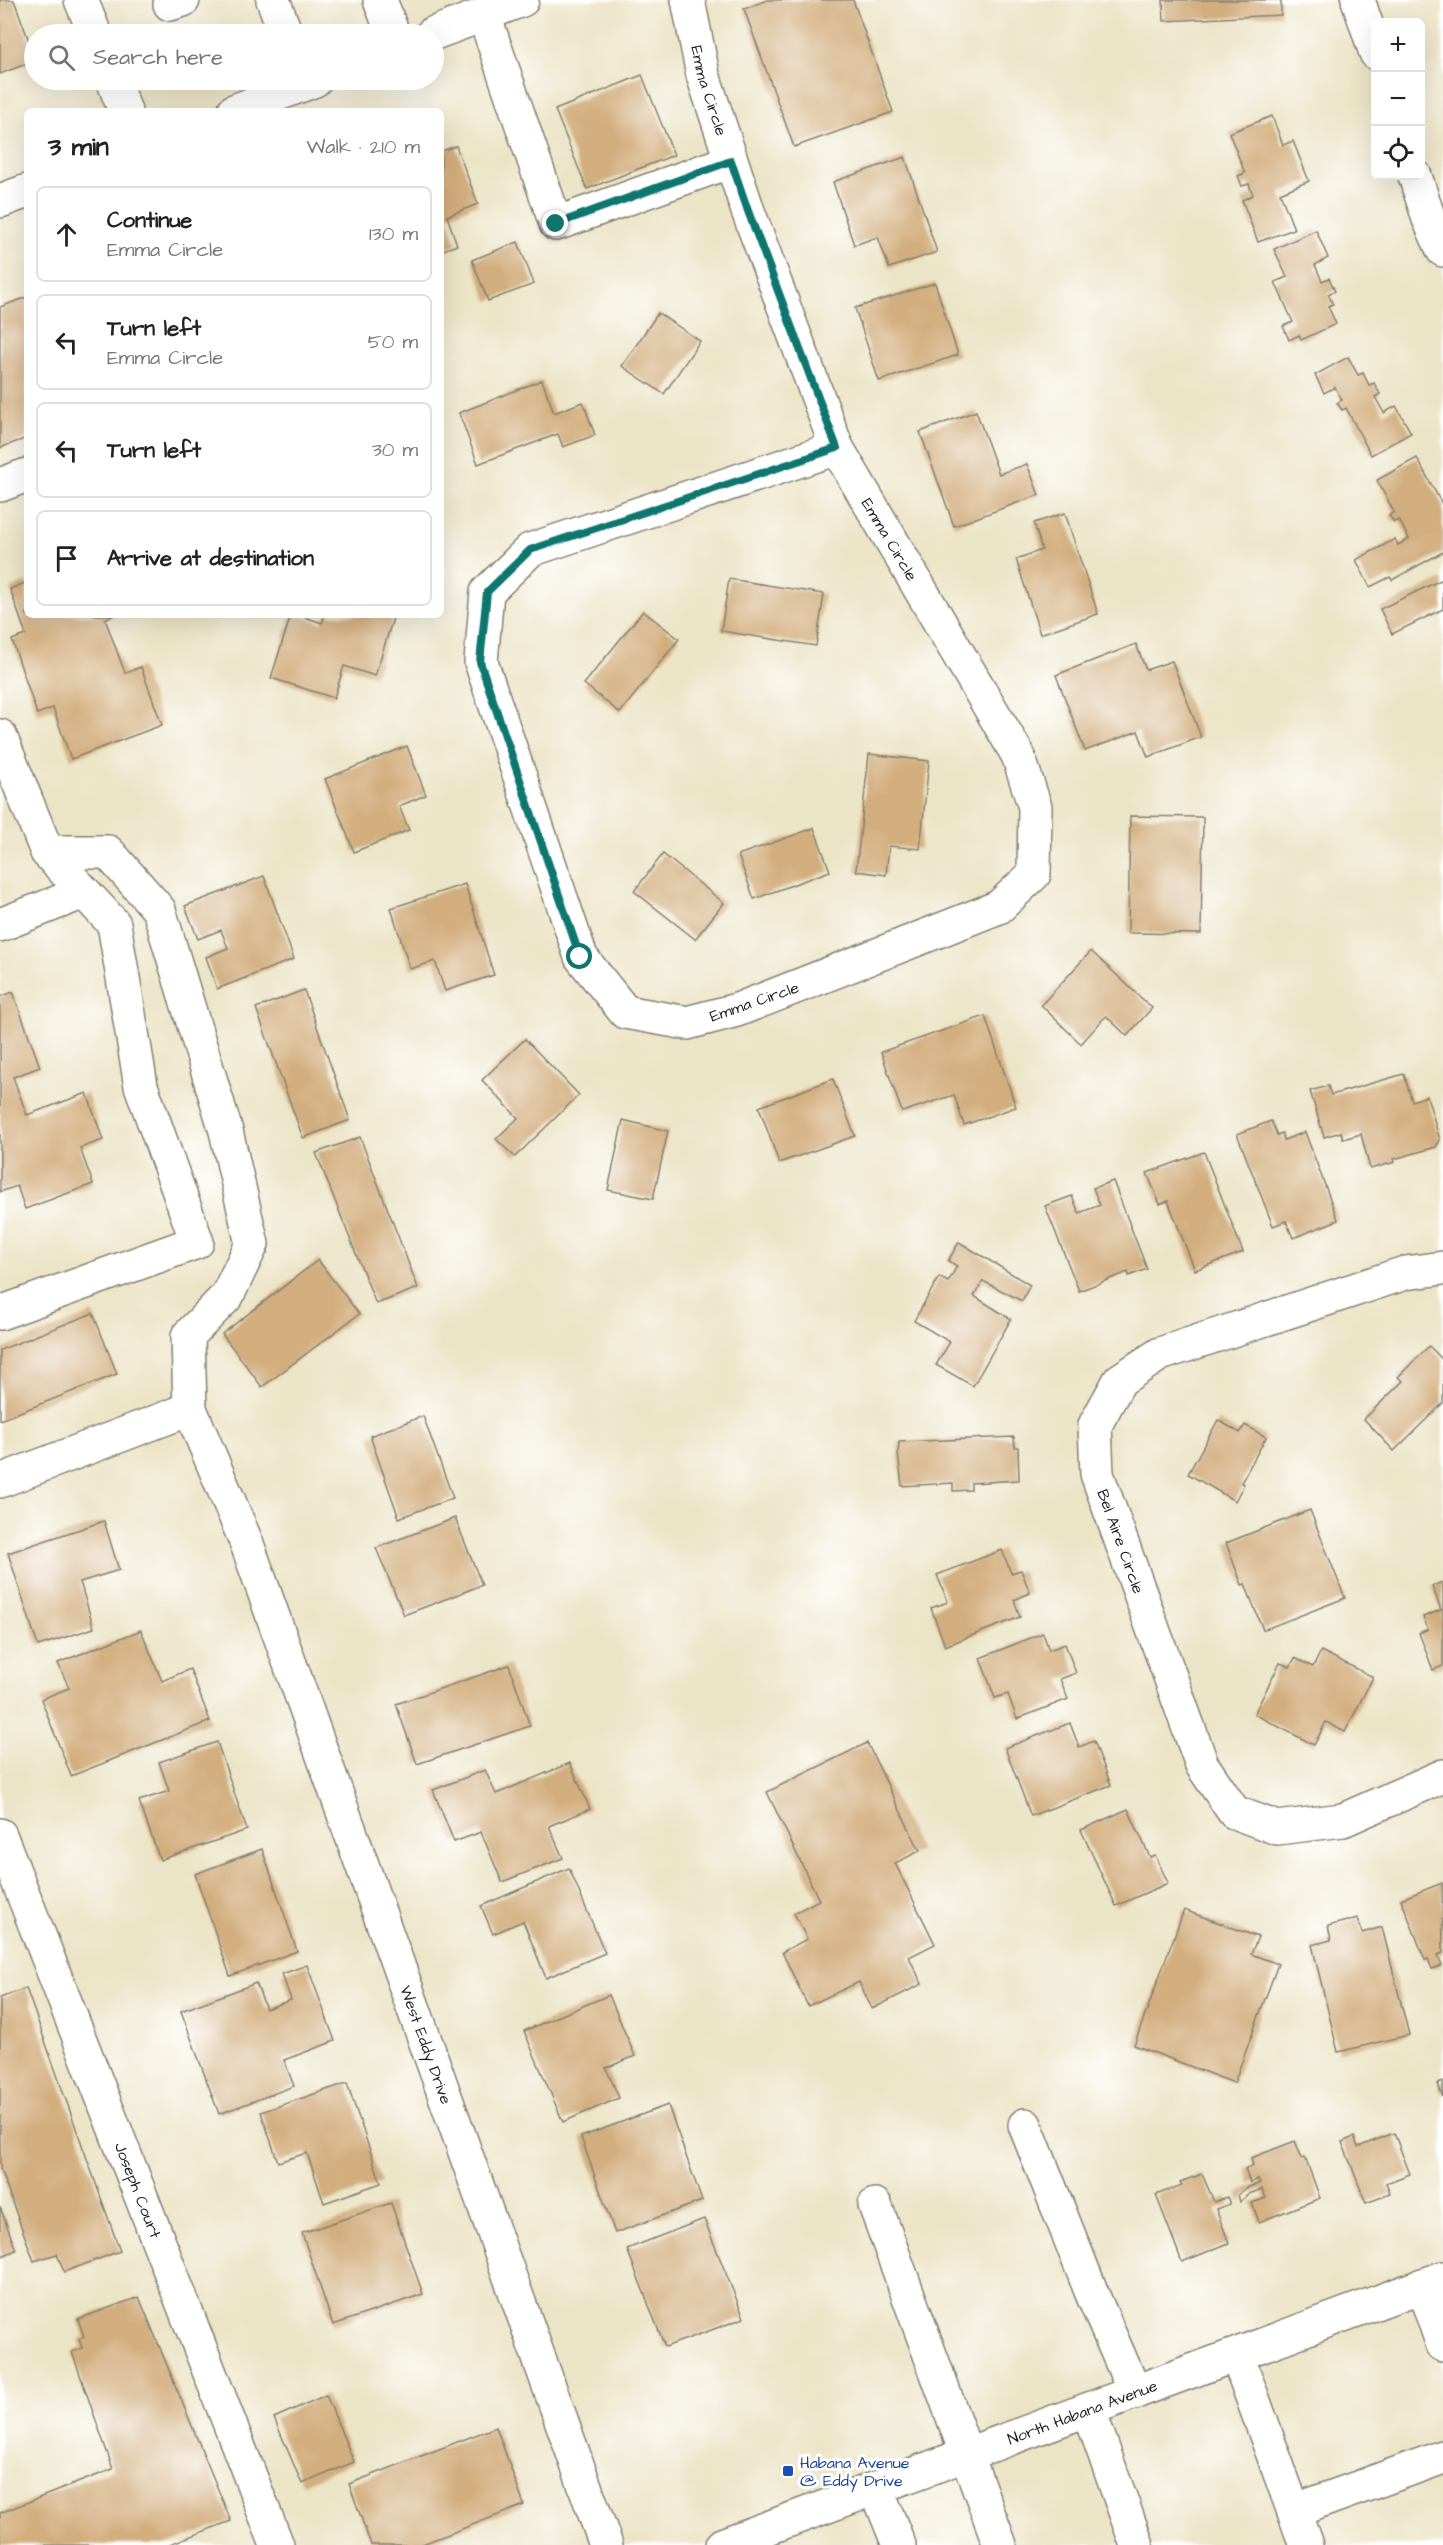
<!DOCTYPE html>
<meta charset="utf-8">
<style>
body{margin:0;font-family:"Architects Daughter",sans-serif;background:#f2f2f2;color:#222}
.controls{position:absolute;right:18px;top:18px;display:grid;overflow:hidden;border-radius:9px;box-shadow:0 6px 24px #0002}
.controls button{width:54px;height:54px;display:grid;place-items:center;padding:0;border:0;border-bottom:2px solid #e0e0e0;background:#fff;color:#222;font:30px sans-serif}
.stop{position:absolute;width:18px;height:18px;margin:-14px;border:4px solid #0f766e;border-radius:50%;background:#fff}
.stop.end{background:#0f766e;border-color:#fff;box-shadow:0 2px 6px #0008}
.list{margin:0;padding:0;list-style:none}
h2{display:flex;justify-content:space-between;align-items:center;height:78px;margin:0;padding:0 24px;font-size:26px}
h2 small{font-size:20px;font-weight:400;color:#767676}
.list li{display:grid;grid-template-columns:39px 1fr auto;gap:18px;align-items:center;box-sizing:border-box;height:96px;margin:0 12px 12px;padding:0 12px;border:2px solid #e0e0e0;border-radius:9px}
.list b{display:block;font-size:22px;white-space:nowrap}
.list p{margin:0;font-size:20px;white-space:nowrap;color:#767676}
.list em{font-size:20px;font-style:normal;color:#767676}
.icon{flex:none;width:33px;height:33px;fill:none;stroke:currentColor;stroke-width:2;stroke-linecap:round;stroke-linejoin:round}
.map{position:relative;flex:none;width:1443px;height:2545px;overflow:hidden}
.search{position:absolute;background:#fff;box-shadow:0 6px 24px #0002;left:24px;top:24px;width:420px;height:66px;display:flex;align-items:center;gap:15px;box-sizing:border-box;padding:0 21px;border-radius:33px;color:#767676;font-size:22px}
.panel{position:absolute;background:#fff;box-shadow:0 6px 24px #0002;left:24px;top:108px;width:420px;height:510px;border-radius:9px}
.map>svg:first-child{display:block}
.building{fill:#d2ad7d}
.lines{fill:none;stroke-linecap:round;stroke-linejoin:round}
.minor-casing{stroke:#848071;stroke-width:36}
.major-casing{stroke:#848071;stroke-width:36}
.minor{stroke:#fff;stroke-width:33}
.major{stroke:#fff;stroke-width:33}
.route{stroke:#0f766e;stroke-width:8}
.transit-dot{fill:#1a4fb4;stroke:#fff;stroke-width:2}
.labels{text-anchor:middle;stroke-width:6;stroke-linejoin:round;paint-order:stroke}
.street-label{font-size:16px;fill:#1c1c1c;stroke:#fff}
.transit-label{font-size:16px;fill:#164399;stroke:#fff;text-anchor:start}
</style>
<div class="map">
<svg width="1443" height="2545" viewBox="0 0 1443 2545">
<rect width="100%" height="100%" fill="#fff"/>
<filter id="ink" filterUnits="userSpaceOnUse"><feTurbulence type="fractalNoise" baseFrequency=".0167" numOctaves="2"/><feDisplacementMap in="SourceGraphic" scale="12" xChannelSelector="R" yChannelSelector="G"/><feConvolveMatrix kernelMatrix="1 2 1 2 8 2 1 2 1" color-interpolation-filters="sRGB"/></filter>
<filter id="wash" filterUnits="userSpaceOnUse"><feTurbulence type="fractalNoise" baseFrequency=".008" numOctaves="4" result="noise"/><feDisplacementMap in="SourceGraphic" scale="24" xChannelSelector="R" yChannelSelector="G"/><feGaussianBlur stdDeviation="1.35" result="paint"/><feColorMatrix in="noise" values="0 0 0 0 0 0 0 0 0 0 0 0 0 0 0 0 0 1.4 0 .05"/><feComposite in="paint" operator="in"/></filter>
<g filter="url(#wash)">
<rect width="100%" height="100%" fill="#ece4c6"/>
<g id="blocks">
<g class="building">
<path d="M0 0H14L34 55V61L0 74Z"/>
<path d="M767 0H853L893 112 794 147 744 9Z"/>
<path d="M1163 0H1281V15L1164 21Z"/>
<path d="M642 75 674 155 587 189 555 110Z"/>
<path d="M1272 116 1283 145 1293 141 1309 181 1280 193 1294 229 1258 242 1242 200 1253 195 1249 184 1242 186 1238 176 1245 173 1229 133Z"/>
<path d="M456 146 478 204 447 216 457 245 441 251V151Z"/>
<path d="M905 157 937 252 889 268 878 237 854 245 833 182Z"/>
<path d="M1316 230 1328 258 1315 265 1322 281 1329 278 1335 291 1328 294 1333 304 1328 306 1336 324 1301 340 1299 335 1289 340 1283 326 1293 322 1275 282 1287 277 1274 249Z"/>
<path d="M518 242 534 284 488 301 472 260Z"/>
<path d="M935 283 958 355 879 381 855 308Z"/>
<path d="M27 297V438L0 448V307Z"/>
<path d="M658 313 700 341 664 394 622 366Z"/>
<path d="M1348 357 1358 375 1363 373 1369 385 1374 383 1380 394 1375 397 1384 413 1396 406 1411 433 1371 455 1346 408 1342 410 1337 403 1342 400 1335 387 1324 393 1315 375Z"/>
<path d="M542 380 554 413 583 402 595 435 563 447 558 434 478 464 459 413Z"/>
<path d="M976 411 999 474 1027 464 1039 495 954 526 920 432Z"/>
<path d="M1417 458 1443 506V552L1392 580 1390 577 1370 587 1356 560 1395 539 1398 545 1409 539 1399 520 1394 522 1389 515 1394 512 1377 480Z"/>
<path d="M1065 513 1098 614 1040 634 1016 559 1042 550 1034 523Z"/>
<path d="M729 579 824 594 816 646 721 631Z"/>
<path d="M1443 579V609L1392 634 1380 609Z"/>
<path d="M27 582V615H115L105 619 125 673 141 667 162 725 71 759 53 708 37 714 12 640 26 635 10 589Z"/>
<path d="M643 611 679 639 620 713 584 684Z"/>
<path d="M291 615H299L322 623 325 615H394L375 676 344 666 334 698 271 678Z"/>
<path d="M1136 644 1146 670 1172 661 1201 737 1148 757 1138 731 1085 751 1056 675Z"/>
<path d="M407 746 426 795 399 806 409 830 354 852 325 779Z"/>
<path d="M869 754 929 761 920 849 889 846 886 875 856 871Z"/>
<path d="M1130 816 1203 817 1201 934 1128 933Z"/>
<path d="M814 828 830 871 754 899 738 855Z"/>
<path d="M663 854 724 903 695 939 634 891Z"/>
<path d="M264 876 294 959 217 989 206 957 228 948 221 930 198 939 185 906Z"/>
<path d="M465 884 494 975 445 991 435 961 410 969 391 908Z"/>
<path d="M1091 951 1152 1008 1127 1036 1106 1016 1081 1044 1041 1005Z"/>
<path d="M304 990 350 1120 303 1138 256 1008Z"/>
<path d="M13 992 40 1067 13 1077 27 1115 87 1093 103 1140 80 1148 93 1184 25 1209 17 1186 0 1192V997Z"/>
<path d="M985 1016 1016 1107 964 1125 954 1095 902 1112 881 1052Z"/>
<path d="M525 1039 579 1095 515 1157 496 1139 518 1118 482 1080Z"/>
<path d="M1404 1074 1412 1101 1427 1096 1440 1140 1436 1147 1394 1159 1395 1162 1370 1169 1361 1134 1343 1139 1341 1132 1324 1137 1310 1091 1328 1086 1331 1095Z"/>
<path d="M833 1079 855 1136 779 1163 759 1107Z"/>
<path d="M623 1120 668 1131 653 1199 608 1190Z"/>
<path d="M1271 1121 1277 1135 1282 1133 1284 1140 1305 1132 1338 1220 1293 1238 1286 1221 1273 1226 1237 1134Z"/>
<path d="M360 1137 418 1288 376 1304 316 1153Z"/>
<path d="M1204 1152 1243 1252 1195 1270 1168 1201 1160 1204 1147 1173Z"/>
<path d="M1113 1181 1147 1269 1129 1276 1128 1272 1079 1291 1045 1206 1072 1196 1079 1213 1100 1205 1093 1188Z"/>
<path d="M959 1242 1030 1285 1022 1301 983 1281 974 1296 1011 1319 973 1386 936 1365 950 1342 914 1321 939 1277 948 1282 957 1266 948 1261Z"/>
<path d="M318 1260 359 1314 262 1387 222 1334Z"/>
<path d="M93 1313 117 1374 0 1420V1350Z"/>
<path d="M1429 1346 1443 1360V1403L1394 1451 1364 1419 1403 1381 1398 1377Z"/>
<path d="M423 1416 453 1498 399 1518 370 1436Z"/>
<path d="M1218 1420 1240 1433 1245 1425 1266 1437 1241 1483 1244 1484 1235 1501 1188 1474Z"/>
<path d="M1014 1437 1015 1447H1018L1019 1480 971 1483V1490L953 1491V1483L902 1486 898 1453 899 1442Z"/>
<path d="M1310 1510 1345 1598 1263 1630 1245 1584 1242 1585 1226 1543Z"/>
<path d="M455 1518 482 1585 404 1615 376 1548Z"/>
<path d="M104 1521 119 1570 80 1582 94 1628 38 1646 8 1553Z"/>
<path d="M1002 1550 1011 1573 1021 1570 1030 1593 1014 1600 1020 1617 945 1646 931 1608 948 1602 937 1575Z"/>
<path d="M1443 1582V1666L1433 1670 1419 1633 1428 1629 1423 1617 1441 1610 1432 1586Z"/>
<path d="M141 1630 162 1681 190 1669 210 1721 71 1776 41 1699 69 1688 58 1663Z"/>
<path d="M1043 1633 1049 1650 1065 1644 1076 1673 1060 1679 1068 1699 1017 1719 1008 1694 995 1698 980 1658Z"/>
<path d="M1321 1651 1373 1677 1345 1732 1326 1722 1314 1745 1254 1714 1280 1663 1290 1667 1295 1658 1313 1667Z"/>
<path d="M509 1665 530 1726 417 1764 396 1704Z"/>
<path d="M1070 1723 1079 1747 1094 1741 1111 1785 1031 1816 1005 1748Z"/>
<path d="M217 1742 247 1830 160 1860 139 1801 169 1791 159 1762Z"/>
<path d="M867 1743 920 1851 895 1863 935 1944 909 1957 922 1984 872 2009 859 1982 808 2006 782 1952 807 1939 794 1913 819 1900 767 1792Z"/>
<path d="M570 1763 590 1809 549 1826 563 1858 502 1882 481 1832 454 1842 433 1790 485 1770 496 1794Z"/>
<path d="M1128 1809 1150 1857 1155 1855 1168 1883 1116 1906 1081 1830Z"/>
<path d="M262 1849 297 1951 230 1976 195 1874Z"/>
<path d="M569 1868 605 1953 546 1978 523 1921 493 1934 481 1906Z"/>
<path d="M1442 1883 1443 1953 1438 1955 1442 1965 1432 1969 1428 1959 1425 1960 1401 1899Z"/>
<path d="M1184 1910 1258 1937 1251 1954 1278 1964 1234 2083 1134 2045Z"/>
<path d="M1358 1918 1362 1933 1382 1927 1409 2035 1338 2052 1312 1945 1331 1940 1328 1926Z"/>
<path d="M307 1965 335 2041 284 2060 294 2086 219 2114 181 2011 256 1983 266 2009 291 2000 282 1974Z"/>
<path d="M26 1988 120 2251 64 2272 57 2254 34 2261 0 2169V1998Z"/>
<path d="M609 1995 635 2056 606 2068 619 2098 563 2122 524 2031Z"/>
<path d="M1443 2082V2098L1438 2084Z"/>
<path d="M347 2083 381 2183 324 2203 307 2153 278 2162 261 2112Z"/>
<path d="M668 2105 702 2201 615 2233 581 2137Z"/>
<path d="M1394 2133 1410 2174 1386 2183 1390 2194 1366 2203 1342 2142 1354 2137 1358 2147Z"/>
<path d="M1295 2141 1302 2158 1305 2157 1320 2198 1259 2222 1252 2203 1266 2198 1262 2189 1249 2194 1240 2202 1238 2195 1246 2188 1260 2183 1258 2179 1250 2183 1245 2169 1253 2166 1251 2158Z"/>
<path d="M1202 2174 1214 2202 1227 2197 1230 2204 1216 2209 1229 2243 1182 2262 1156 2195 1182 2185 1180 2182Z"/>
<path d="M391 2203 423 2294 333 2325 302 2233Z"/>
<path d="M0 2207 16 2250 0 2257Z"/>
<path d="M704 2219 744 2318 665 2347 627 2249Z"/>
<path d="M139 2297 231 2521 167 2545H0V2513L113 2469 72 2352 82 2348 79 2339 84 2337 78 2319Z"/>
<path d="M326 2395 354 2462 302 2484 274 2418Z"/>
<path d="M496 2427 524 2505 420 2545H371L349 2484Z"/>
</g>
</g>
</g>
<g filter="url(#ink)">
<use href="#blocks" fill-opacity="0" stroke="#848071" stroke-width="1.5"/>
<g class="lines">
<defs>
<g id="minor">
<path d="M81 0 95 34"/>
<path d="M273 0 286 34"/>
<path d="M380 0 393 34"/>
<path id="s1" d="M688 0 703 75 748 211 837 448"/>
<path d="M1358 0 1376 53"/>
<path d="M170 4 183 0"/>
<path d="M484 15 556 224 731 161"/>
<path d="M113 80 125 111"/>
<path d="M1415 176 1429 219 1443 250"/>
<path d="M837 448 1018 755 1035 807 1034 874 999 907 737 1010 687 1023 625 1012 581 957 481 662 487 592 530 550Z"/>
<path d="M0 485 27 475"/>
<path d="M0 736 47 852 114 924 141 1086 197 1242 0 1313"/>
<path id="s2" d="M47 852H108L159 910 226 1131 252 1244 227 1296 188 1336 190 1409 247 1544 606 2545"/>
<path d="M0 925 84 892"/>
<path id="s3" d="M1443 1268 1405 1273 1160 1354 1120 1380 1095 1425 1097 1474 1202 1765 1234 1812 1277 1828 1343 1820 1443 1776"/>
<path d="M0 1481 190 1409"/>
<path id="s4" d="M0 1835 277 2545"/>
<path d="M1025 2125 1093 2296 1135 2393"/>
<path d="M875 2205 1000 2545"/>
<path d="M1422 2285 1443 2345"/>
<path d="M1237 2355 1306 2545"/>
<path d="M1089 2410 1137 2545"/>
<path d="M876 2488 899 2545"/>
<path d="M1294 2511 1443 2457"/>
<path id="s5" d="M722 2545 1443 2278"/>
</g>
<g id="major">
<path d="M432 34 522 0"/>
<path d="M234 111 315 80"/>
<path d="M0 201 27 191"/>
</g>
</defs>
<use href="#minor" class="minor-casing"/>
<use href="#major" class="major-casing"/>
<use href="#minor" class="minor"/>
<use href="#major" class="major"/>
</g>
</g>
<g class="lines" filter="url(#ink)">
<path class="route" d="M556 224 731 161 748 211 837 448 530 550 487 592 480 662 580 957"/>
</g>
<rect class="transit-dot" x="782" y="2465" width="12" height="12" rx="3"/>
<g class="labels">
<g class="street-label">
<text dy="6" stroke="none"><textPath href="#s1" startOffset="93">Emma Circle</textPath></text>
<text transform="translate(890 539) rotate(59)" y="6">Emma Circle</text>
<text transform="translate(754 1001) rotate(-19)" y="6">Emma Circle</text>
<text dy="6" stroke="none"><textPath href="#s3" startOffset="516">Bel Aire Circle</textPath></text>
<text dy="6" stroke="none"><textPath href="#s2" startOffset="1350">West Eddy Drive</textPath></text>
<text dy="6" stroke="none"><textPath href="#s4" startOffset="381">Joseph Court</textPath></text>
<text dy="6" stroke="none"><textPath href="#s5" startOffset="384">North Habana Avenue</textPath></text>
</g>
<g class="transit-label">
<text x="800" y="2468">Habana Avenue<tspan x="800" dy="18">@ Eddy Drive</tspan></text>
</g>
</g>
</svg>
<div class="controls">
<button>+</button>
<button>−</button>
<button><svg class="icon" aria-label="locate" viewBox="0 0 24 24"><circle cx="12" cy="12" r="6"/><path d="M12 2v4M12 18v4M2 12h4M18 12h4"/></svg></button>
</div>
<div class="stop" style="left:580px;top:957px"></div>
<div class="stop end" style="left:556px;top:224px"></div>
<div class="search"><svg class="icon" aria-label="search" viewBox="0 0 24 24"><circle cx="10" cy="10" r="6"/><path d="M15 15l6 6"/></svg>Search here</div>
<section class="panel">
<h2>3 min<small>Walk · 210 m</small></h2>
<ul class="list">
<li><svg class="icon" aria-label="ahead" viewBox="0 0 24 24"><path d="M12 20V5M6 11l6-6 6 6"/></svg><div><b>Continue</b><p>Emma Circle</p></div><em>130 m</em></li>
<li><svg class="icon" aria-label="left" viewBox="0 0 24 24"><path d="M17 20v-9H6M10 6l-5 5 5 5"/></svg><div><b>Turn left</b><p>Emma Circle</p></div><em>50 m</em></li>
<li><svg class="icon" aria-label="left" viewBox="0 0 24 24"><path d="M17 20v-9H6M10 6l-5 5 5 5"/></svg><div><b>Turn left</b></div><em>30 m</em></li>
<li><svg class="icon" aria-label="arrive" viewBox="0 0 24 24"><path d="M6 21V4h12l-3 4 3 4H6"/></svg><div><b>Arrive at destination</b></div></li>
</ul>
</section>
</div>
